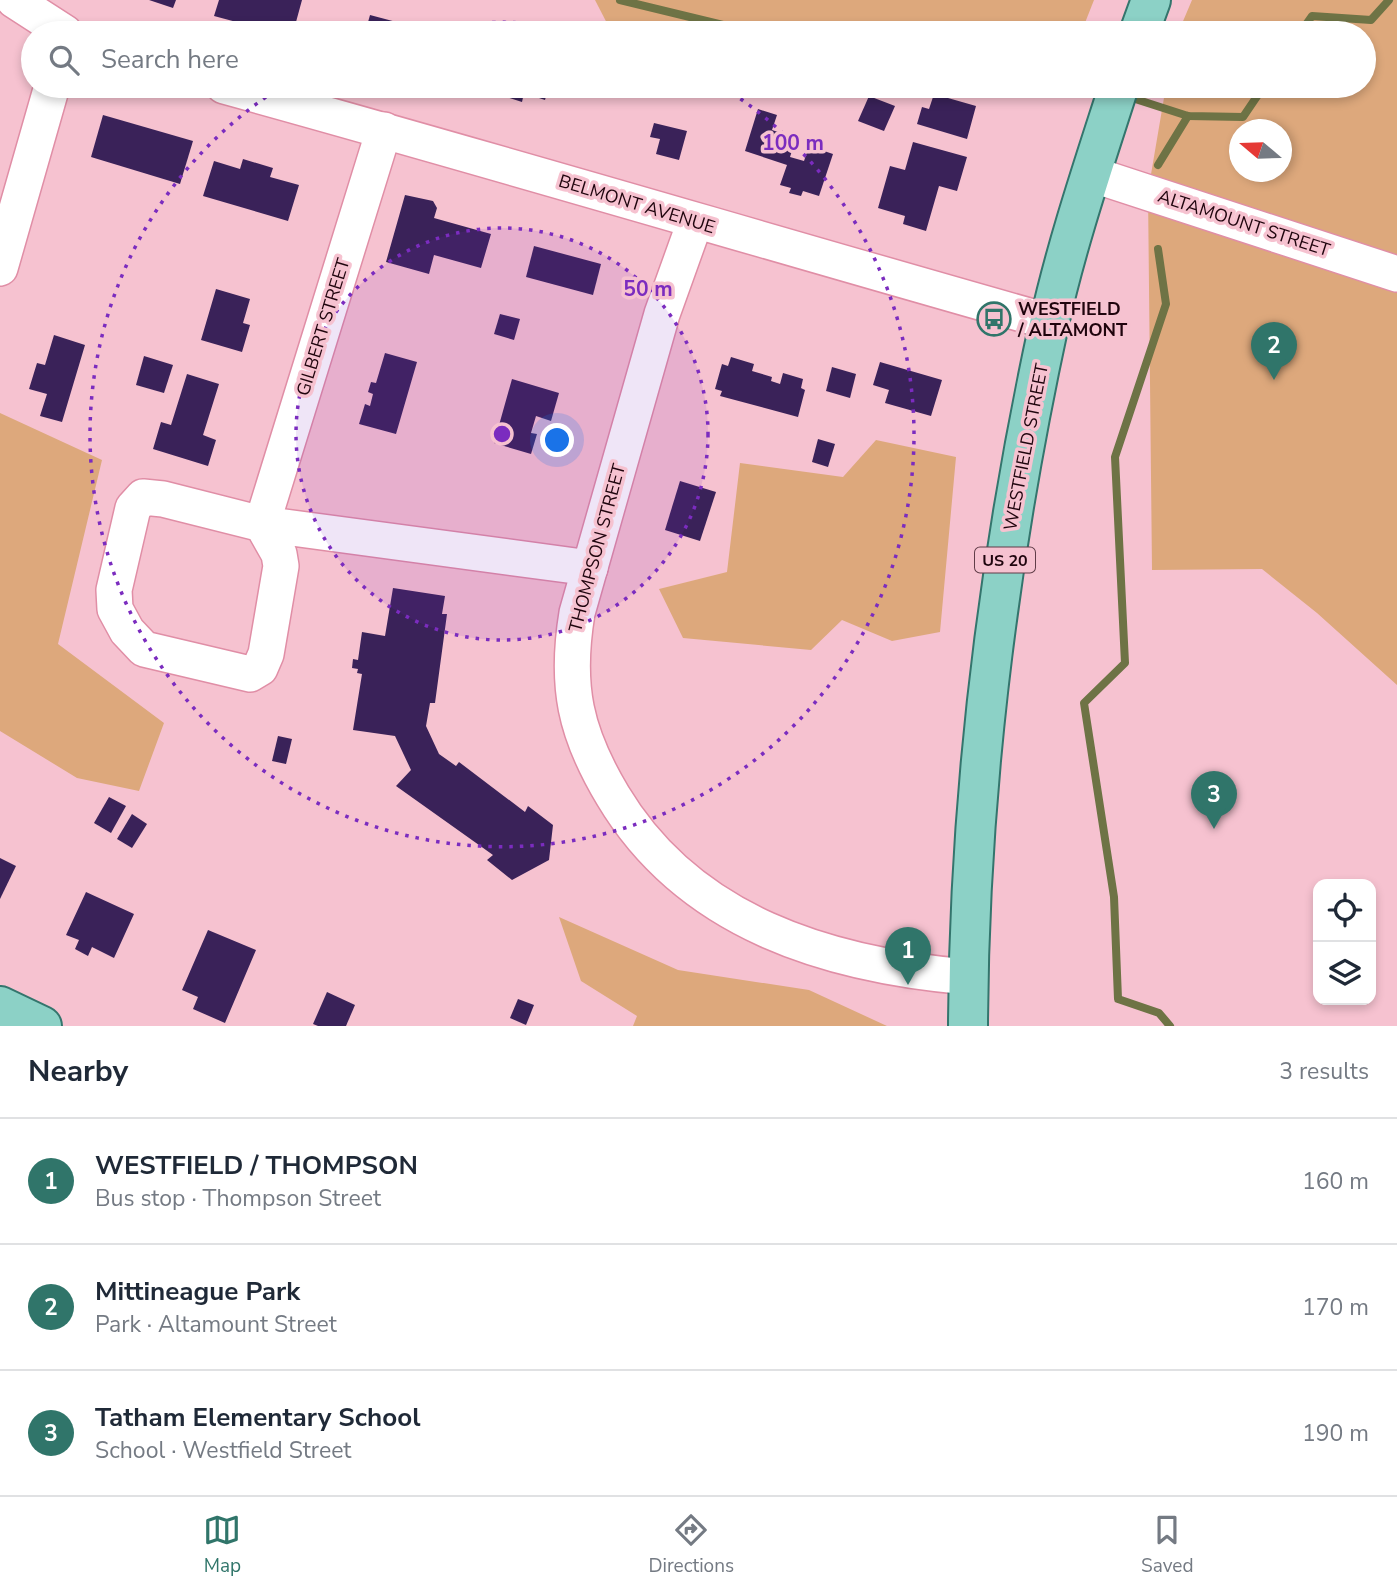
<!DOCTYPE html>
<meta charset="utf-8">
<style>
body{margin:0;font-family:"Nunito Sans",sans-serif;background:#f6f6f7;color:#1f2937}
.controls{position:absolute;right:21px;bottom:21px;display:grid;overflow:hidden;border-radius:14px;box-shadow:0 4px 10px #0003}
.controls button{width:63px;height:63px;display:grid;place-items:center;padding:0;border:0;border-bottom:2px solid #e0e1e3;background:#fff;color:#1f2937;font:35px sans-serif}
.compass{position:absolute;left:1229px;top:119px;width:63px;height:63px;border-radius:50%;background:#fff;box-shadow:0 4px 10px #0003;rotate:289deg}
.you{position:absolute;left:558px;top:441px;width:24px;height:24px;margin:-18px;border:5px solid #fff;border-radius:50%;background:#1a73e8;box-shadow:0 0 0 10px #1a73e833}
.badge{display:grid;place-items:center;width:46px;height:46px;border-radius:50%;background:#30756a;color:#fff;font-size:23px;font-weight:700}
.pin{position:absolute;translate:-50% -58px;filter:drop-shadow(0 2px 4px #0008)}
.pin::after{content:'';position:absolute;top:37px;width:24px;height:21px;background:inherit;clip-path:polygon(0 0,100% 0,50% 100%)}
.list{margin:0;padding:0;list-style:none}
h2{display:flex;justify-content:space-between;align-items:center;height:91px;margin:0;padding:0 28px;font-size:30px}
h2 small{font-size:23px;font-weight:400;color:#747a83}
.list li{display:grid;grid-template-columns:46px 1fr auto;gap:21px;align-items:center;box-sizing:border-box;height:126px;padding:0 28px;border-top:2px solid #e0e1e3}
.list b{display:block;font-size:26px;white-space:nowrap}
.list p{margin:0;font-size:23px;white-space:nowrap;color:#747a83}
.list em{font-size:23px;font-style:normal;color:#747a83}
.icon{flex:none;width:38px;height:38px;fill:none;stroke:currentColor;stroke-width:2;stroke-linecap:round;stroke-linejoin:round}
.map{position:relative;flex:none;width:1397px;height:1026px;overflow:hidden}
.search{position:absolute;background:#fff;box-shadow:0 4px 10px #0003;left:21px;right:21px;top:21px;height:77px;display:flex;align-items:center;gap:18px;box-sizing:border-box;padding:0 24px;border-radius:38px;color:#747a83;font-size:26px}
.sheet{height:469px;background:#fff}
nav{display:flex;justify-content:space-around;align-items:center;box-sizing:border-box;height:98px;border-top:2px solid #e0e1e3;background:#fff;font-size:19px;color:#747a83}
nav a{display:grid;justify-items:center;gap:4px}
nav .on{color:#30756a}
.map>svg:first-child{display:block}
.green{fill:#dda87c;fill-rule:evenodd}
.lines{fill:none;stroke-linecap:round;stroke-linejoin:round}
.stream{stroke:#6e7345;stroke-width:8}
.building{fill:#3a2259}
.minor-casing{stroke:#e08ea6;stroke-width:38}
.major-casing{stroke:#34756d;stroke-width:42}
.minor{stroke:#fff;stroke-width:35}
.major{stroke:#8cd1c6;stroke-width:38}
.ring{fill:none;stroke:#7b2cbf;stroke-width:3.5;stroke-dasharray:3.5 7}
.labels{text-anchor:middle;stroke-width:7;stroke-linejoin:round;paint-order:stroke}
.shield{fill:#f6c2d0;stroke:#603d48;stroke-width:2}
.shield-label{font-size:16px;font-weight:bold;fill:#1f040d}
.street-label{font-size:18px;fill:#1f040d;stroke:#f6c2d0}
.poi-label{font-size:18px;font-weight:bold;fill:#1f040d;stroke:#f6c2d0;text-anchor:start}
.centre{fill:#7b2cbf;stroke:#f6c2d0;stroke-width:3.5}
.ring-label{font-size:21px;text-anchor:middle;font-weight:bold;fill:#7b2cbf;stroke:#f6c2d0;stroke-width:7;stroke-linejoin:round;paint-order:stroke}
</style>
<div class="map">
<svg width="1397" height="1026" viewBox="0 0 1397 1026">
<rect width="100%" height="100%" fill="#f6c2d0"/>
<g class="green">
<path d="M595 0H1094L1081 33H612Z"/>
<path d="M1192 0H1397V685L1317 613 1262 569 1152 570 1148 192 1166 86H1364V33H1178ZM1240 130H1282V172H1240Z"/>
<path d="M1008 86H1061L1058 96Z"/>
<path d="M0 413 102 460 58 644 164 723 139 791 77 778 0 731Z"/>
<path d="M876 440 956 457 940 632 892 641 842 620 811 650 683 638 659 589 727 572 740 463 843 477Z"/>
<path d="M559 917 678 970 809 990 887 1026H633L637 1016 581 981Z"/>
</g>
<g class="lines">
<g class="stream">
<path d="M620 0 756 33"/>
<path d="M1300 33 1312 16 1371 20 1389 0"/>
<path d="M1126 96 1188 116 1243 117 1264 86"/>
<path d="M1158 165 1188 116"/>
<path d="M1158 249 1166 304 1115 457 1125 663 1084 703 1114 897 1118 999 1159 1013 1170 1026"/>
</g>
</g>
<g class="building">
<path d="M149 0H176L173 8Z"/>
<path d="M219 0H302L293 33H277L214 16Z"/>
<path d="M370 15 434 32V33H365Z"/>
<path d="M503 86H549L545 100 524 93 522 102 500 95Z"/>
<path d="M934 94 976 106 967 139 917 124 922 107 929 109Z"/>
<path d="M869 96 895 106 884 131 858 121Z"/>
<path d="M758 109 777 115 772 130 796 138 790 157 804 161 809 146 833 154 819 196 803 191 801 196 789 193 791 188 780 185 787 165 745 151Z"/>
<path d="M103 115 193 141 180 184 91 157Z"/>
<path d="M654 123 687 131 679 160 656 154 660 139 650 137Z"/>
<path d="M913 142 967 157 957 191 939 186 926 231 903 224 905 216 878 208 890 166 905 170Z"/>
<path d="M243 159 273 168 270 177 299 185 288 221 203 196 214 161 240 169Z"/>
<path d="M405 195 433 201 437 208 434 218 491 234 481 268 434 255 429 274 386 262Z"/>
<path d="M534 246 601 264 593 295 526 277Z"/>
<path d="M216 289 250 299 243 323 250 325 242 352 201 340Z"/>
<path d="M500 314 520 319 514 340 494 334Z"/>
<path d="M54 335 85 345 62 422 40 416 47 394 29 389 37 363 45 365Z"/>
<path d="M385 353 417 362 396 434 359 424 365 404 370 406 373 394 368 392 371 382 376 383Z"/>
<path d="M144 356 173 365 164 393 136 385Z"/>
<path d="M731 357 754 364 752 371 772 377 771 381 780 384 783 373 803 379 801 388 805 390 798 417 720 396 722 391 715 389 722 364 728 366Z"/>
<path d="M880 362 942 380 931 416 885 403 889 390 873 385Z"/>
<path d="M832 367 856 374 850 398 826 391Z"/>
<path d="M187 374 219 384 203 435 216 440 208 466 153 449 161 422 171 425Z"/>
<path d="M512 379 559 393 551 421 536 416 531 433 537 434 531 454 494 443Z"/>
<path d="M818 439 835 444 828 467 812 462Z"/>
<path d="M680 481 716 492 700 541 665 530Z"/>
<path d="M393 588 445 596 442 614H447L435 703H430L426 726 439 754 456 766 459 762 525 812 528 806 553 825 549 860 512 880 487 860 493 855 396 786 411 770 395 736 353 730 362 674 357 673 358 669 352 668 353 659 358 660 362 632 385 636Z"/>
<path d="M278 736 292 739 286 764 272 761Z"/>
<path d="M109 797 126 806 111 833 94 823Z"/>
<path d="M132 814 147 824 132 848 117 839Z"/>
<path d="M0 858 16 866 0 899Z"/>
<path d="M86 892 134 914 114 958 92 947 88 956 75 949 79 940 66 935Z"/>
<path d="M208 930 256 950 225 1023 193 1009 198 997 182 990Z"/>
<path d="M327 992 355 1005 346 1026H318L313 1024Z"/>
<path d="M518 999 534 1005 526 1025 510 1018Z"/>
</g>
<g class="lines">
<defs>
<g id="minor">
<path d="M14 0 65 33"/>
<path d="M224 86C500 162 774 244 1050 322"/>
<path d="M1091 174 1397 274"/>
<path d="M695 222 662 314 577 613C565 686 575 733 613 796 689 923 828 965 968 977"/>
<path d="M0 268 52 86"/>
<path d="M262 524 279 554 281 566 266 654 260 668 250 674 144 649 127 631 115 609 114 590 133 508 143 497 163 499 262 524 590 568"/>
<path d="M262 524 384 130"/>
</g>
<g id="major">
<path d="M1139 33 1151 0"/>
<path d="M0 1006 42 1026"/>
<path d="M968 1026C969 790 999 555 1049 324 1067 243 1094 164 1119 86"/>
</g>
</defs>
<use href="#minor" class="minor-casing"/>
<use href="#major" class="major-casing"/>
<use href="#minor" class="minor"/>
<use href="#major" class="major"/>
</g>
<circle cx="502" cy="434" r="206" fill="#7b2cbf" fill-opacity=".12"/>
<g class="ring">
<circle cx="502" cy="434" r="206"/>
<path d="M409 33A412 412 0 0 1 595 33M723 87A412 412 0 1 1 281 87"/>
</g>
<defs>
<symbol id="bus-ring" viewBox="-11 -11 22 22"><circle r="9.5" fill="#f6c2d0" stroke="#30756a" stroke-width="1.5"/><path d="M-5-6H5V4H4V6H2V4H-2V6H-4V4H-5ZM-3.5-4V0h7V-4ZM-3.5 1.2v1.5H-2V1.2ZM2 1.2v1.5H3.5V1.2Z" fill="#30756a"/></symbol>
</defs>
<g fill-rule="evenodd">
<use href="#bus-ring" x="975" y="300" width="38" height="38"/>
</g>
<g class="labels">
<rect class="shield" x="975" y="547.5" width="60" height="25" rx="5"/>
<g class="shield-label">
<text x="1005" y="566">US 20</text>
</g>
<g class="street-label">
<text transform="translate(637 204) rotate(17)" y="6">BELMONT AVENUE</text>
<text transform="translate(1244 223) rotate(18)" y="6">ALTAMOUNT STREET</text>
<text transform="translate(323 327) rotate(-73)" y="6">GILBERT STREET</text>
<text transform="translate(1026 447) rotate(-79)" y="6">WESTFIELD STREET</text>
<text transform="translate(597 548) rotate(-75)" y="6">THOMPSON STREET</text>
</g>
<g class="poi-label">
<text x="1018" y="315">WESTFIELD<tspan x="1018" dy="21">/ ALTAMONT</tspan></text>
</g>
</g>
<circle cx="502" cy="434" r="10" class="centre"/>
<g class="ring-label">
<text x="793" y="150">100 m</text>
<text x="648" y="296">50 m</text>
</g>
</svg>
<div class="controls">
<button><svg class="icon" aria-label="locate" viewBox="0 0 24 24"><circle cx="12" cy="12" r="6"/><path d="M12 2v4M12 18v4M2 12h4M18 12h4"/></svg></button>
<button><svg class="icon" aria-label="layers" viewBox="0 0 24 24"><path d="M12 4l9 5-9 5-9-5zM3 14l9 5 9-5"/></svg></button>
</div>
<svg class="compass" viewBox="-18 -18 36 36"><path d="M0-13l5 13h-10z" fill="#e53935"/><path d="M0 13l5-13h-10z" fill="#747a83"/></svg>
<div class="you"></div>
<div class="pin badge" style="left:908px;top:985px">1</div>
<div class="pin badge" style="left:1274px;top:380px">2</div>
<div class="pin badge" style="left:1214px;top:829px">3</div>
<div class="search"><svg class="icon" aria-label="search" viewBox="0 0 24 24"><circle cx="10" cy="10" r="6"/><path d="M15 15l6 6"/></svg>Search here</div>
</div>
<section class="sheet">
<h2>Nearby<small>3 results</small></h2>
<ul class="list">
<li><span class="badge">1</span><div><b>WESTFIELD / THOMPSON</b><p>Bus stop · Thompson Street</p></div><em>160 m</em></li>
<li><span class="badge">2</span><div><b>Mittineague Park</b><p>Park · Altamount Street</p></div><em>170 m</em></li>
<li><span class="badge">3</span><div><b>Tatham Elementary School</b><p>School · Westfield Street</p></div><em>190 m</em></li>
</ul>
</section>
<nav>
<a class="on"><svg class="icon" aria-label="map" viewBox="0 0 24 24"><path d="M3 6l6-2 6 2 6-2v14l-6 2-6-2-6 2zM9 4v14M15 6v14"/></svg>Map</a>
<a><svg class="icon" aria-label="directions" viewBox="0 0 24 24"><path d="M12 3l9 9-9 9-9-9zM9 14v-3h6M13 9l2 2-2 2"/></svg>Directions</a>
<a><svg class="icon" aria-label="saved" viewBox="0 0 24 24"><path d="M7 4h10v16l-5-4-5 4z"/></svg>Saved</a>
</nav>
